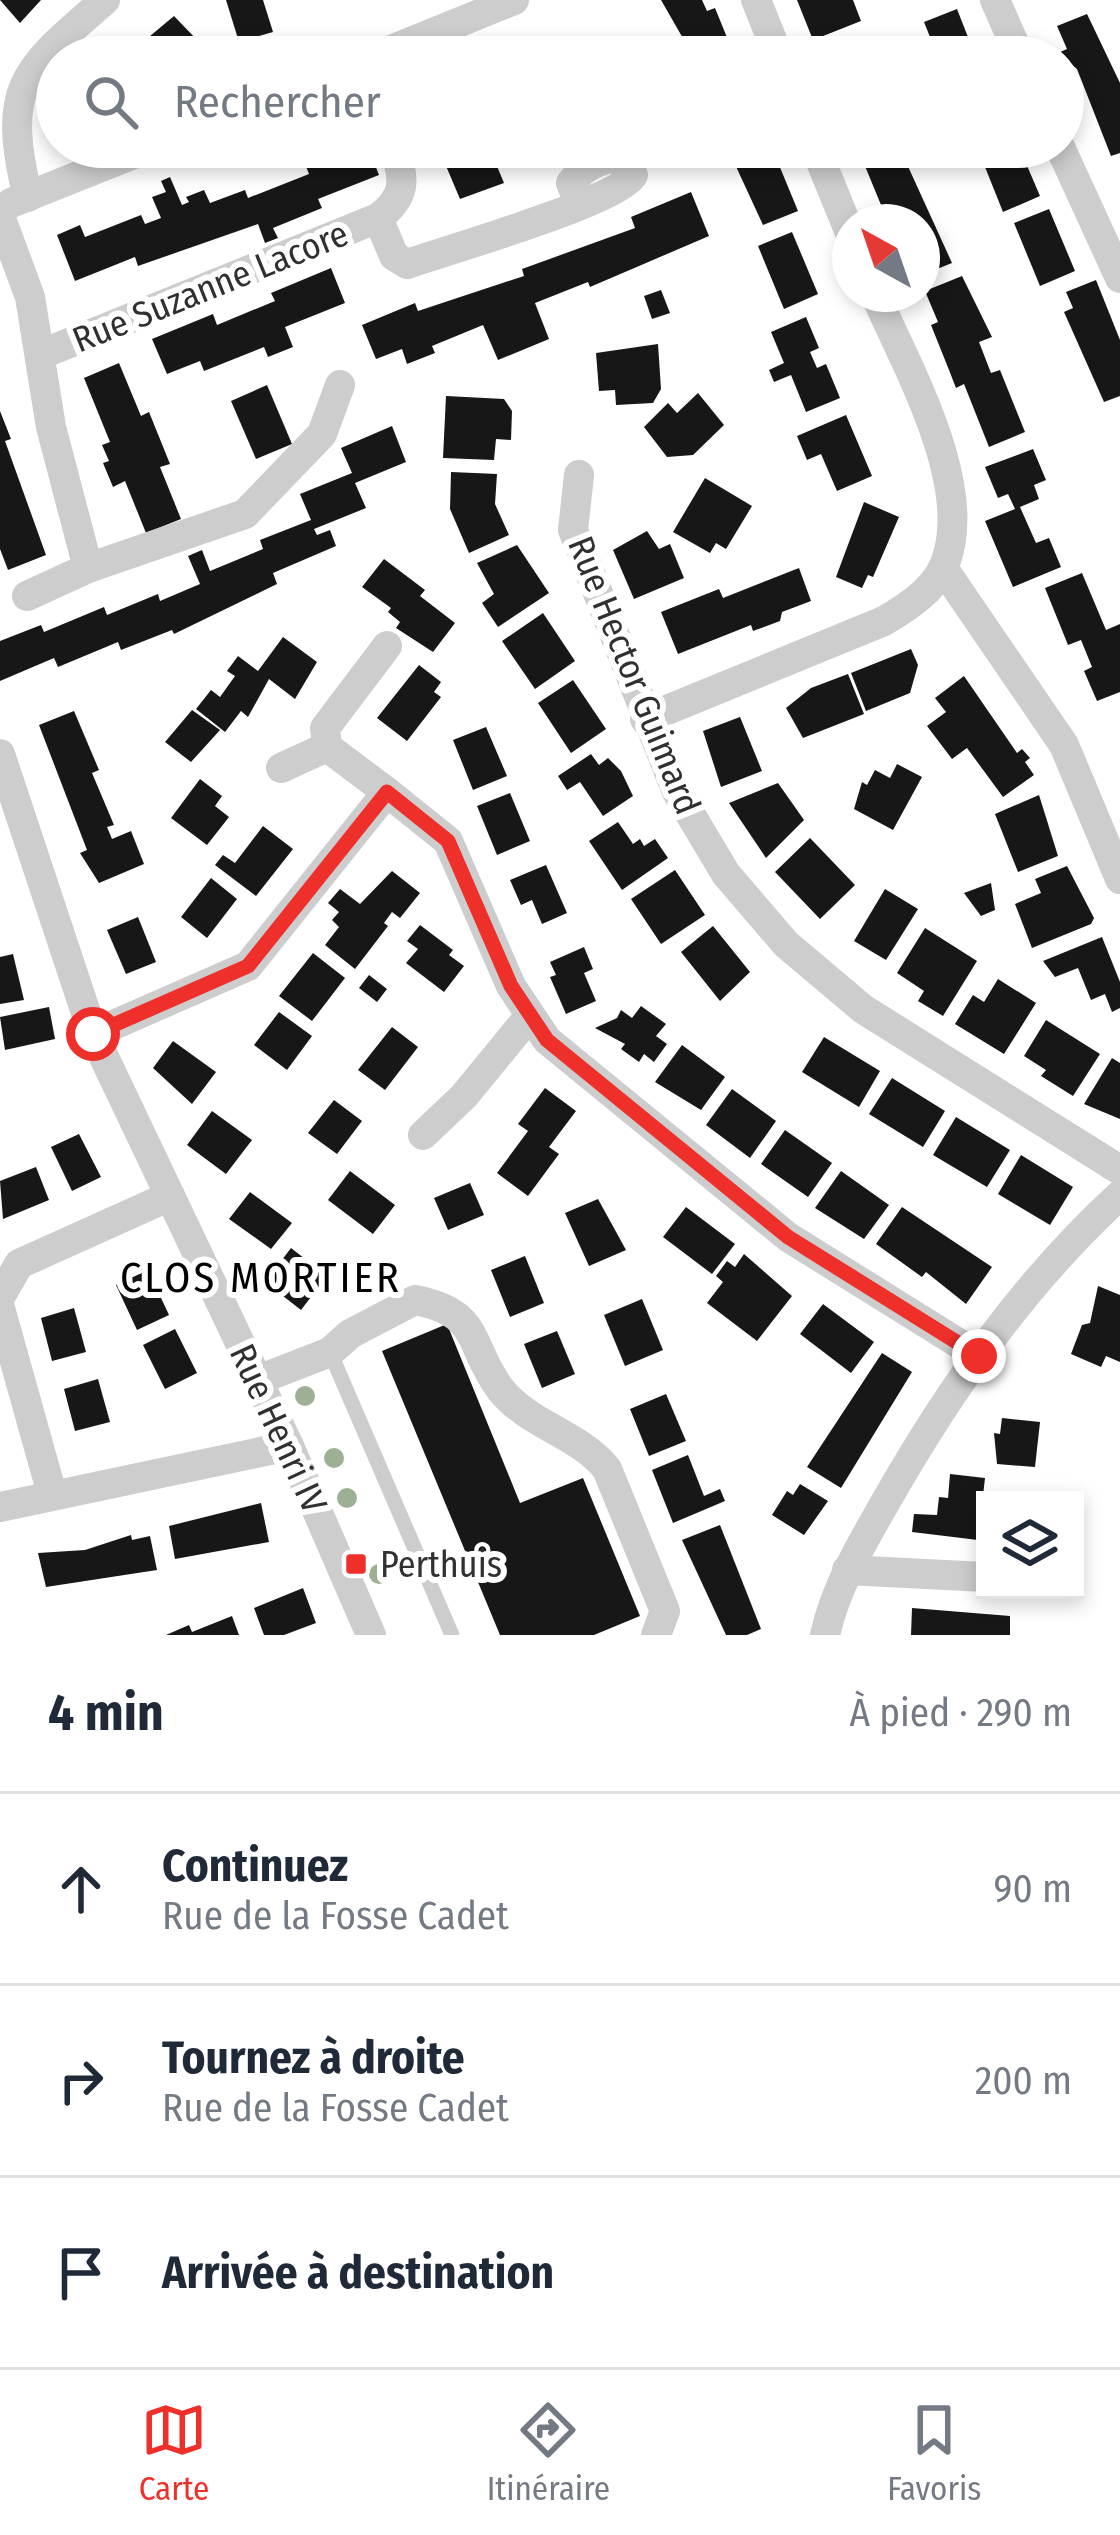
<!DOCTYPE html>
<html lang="fr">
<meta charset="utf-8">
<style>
body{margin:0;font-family:"Fira Sans Condensed",sans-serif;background:#f2f2f3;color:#1f2937}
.controls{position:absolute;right:36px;bottom:36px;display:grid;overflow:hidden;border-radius:0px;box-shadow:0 6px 18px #0003}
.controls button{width:108px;height:108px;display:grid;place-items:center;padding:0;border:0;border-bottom:3px solid #e0e1e3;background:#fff;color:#1f2937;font:60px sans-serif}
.compass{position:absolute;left:832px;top:204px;width:108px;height:108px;border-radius:50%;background:#fff;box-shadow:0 6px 18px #0003;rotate:320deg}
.stop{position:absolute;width:36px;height:36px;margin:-27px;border:9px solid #ef2f2a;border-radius:50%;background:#fff}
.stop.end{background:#ef2f2a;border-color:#fff;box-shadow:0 3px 12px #0008}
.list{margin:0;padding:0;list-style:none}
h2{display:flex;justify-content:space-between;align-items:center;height:156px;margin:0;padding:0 48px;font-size:51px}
h2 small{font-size:39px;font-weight:400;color:#747a83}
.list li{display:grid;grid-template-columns:78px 1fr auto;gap:36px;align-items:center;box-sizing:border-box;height:192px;padding:0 48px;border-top:3px solid #e0e1e3}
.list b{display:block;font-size:45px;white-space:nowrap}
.list p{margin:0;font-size:39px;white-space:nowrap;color:#747a83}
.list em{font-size:39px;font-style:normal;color:#747a83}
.icon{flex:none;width:66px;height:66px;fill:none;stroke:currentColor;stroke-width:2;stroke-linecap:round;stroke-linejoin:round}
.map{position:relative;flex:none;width:1120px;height:1635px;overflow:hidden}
.search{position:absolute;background:#fff;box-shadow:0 6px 18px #0003;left:36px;right:36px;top:36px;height:132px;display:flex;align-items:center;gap:30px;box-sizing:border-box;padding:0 42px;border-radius:66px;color:#747a83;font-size:45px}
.sheet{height:732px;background:#fff}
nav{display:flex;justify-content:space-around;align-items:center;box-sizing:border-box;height:168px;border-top:3px solid #e0e1e3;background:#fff;font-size:33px;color:#747a83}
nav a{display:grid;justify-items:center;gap:6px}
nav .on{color:#ef2f2a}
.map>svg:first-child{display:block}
.building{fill:#171717}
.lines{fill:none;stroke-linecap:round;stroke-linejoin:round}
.service{stroke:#cdcdcd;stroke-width:15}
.minor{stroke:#cdcdcd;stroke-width:30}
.tree{fill:#9eb093}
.route{stroke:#ef2f2a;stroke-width:15}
.poi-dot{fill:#ef2f2a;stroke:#fff;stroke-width:4.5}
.labels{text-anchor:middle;stroke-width:12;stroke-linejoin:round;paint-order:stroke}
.street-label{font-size:36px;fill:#303030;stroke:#fff}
.poi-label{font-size:36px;fill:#303030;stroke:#fff;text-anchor:start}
.quarter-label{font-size:42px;letter-spacing:3px;fill:#000;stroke:#fff}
</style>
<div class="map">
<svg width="1120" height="1635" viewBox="0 0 1120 1635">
<rect width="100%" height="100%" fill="#fff"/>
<g class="building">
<path d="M0 0H41L20 23Z"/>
<path d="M226 0H263L273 32 239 42Z"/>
<path d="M661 0H702L707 11 715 8 735 57H684L692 54Z"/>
<path d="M797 0H853L861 21 813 40Z"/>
<path d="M957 9 966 32 976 57H938L924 22Z"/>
<path d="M1087 14 1120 83V153L1111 156 1077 69 1058 53 1067 49 1057 26Z"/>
<path d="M174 16 199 42 184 57H125Z"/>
<path d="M348 147H368L379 175 318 199 322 208 273 228 278 238 265 243 258 224 138 266 135 257 75 281 57 235 80 225 85 237 141 215 145 224 161 218 152 197 166 192 161 181 170 177 182 205 189 202 186 197 204 190 210 203 245 190 248 198 309 174 305 164Z"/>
<path d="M438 147H489L504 183 460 199Z"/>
<path d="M727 147H757L760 153 772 148 798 211 763 225Z"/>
<path d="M977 147H1019L1040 196 1003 212Z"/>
<path d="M901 151 952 263 922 275V222H888L865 166Z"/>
<path d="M691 192 709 236 590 287 588 282 535 303 549 339 498 360 483 325 432 346 435 353 407 364 402 349 376 359 362 325 415 303 418 311 524 276 522 269 635 228 631 217Z"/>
<path d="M1049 209 1075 271 1040 286 1014 223Z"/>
<path d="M792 232 818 294 784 309 758 246Z"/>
<path d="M331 268 345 303 285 327 293 347 268 357 264 347 204 371 200 361 167 374 152 339 213 314 217 325 275 301 271 293Z"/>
<path d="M962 276 992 337 979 342 991 373 1000 370 1025 432 989 447 964 384 956 388 949 370 931 325 938 322 925 291Z"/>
<path d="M1096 280 1120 340V396L1104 402 1064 312 1073 308 1066 292Z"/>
<path d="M661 290 670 313 652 319 644 296Z"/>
<path d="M806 317 819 348 810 352 817 368 826 364 840 398 806 412 791 375 774 382 769 370 784 363 771 332Z"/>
<path d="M658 344 661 389 653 403 616 405 615 390 599 391 596 353Z"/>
<path d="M119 363 141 416 149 412 170 464 160 467 181 519 146 533 125 481 113 487 103 463 109 461 102 445 110 442 84 378Z"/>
<path d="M267 385 292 444 256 459 231 401Z"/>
<path d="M698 393 724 425 693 455 667 457 644 427 668 403 677 413Z"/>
<path d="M446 396 504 399 512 411 511 440 496 439 494 460 443 458Z"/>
<path d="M0 411 11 439 5 441 46 555 8 570 0 549Z"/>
<path d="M846 415 872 476 837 491 821 454 807 460 797 436Z"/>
<path d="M392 426 406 462 355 483 366 508 314 529 317 535 330 530 336 546 273 573 277 584 174 634 172 630 121 650 118 642 58 667 54 658 0 681V641L41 625 44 632 104 607 107 615 158 594 160 601 200 584 188 556 202 550 210 571 263 549 260 540 311 520 300 494 352 473 341 448Z"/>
<path d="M1033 449 1046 480 1034 485 1039 499 1020 507 1036 543 1049 538 1061 567 1013 587 985 521 1015 509 1008 494 998 498 985 467Z"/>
<path d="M451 472 497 474 495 504 509 535 469 553 450 509Z"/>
<path d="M705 478 752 506 726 549 716 543 710 553 673 532Z"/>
<path d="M864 502 899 517 873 577 868 575 862 588 836 577Z"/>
<path d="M647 531 659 549 670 544 684 578 634 599 613 550Z"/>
<path d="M517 545 549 593 498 627 482 603 494 594 477 563Z"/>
<path d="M384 559 425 590 420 596 455 623 433 652 396 628 400 622 388 612 391 608 362 587Z"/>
<path d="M799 568 811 601 782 612 780 621 753 631 751 625 678 654 661 612 719 589 723 598Z"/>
<path d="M1082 573 1106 630 1120 624V692L1097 701 1084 671 1092 667 1081 640 1068 645 1045 588Z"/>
<path d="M543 613 575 661 535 689 502 641Z"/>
<path d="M283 637 317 662 295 699 269 679 248 717 241 711 225 732 196 709 211 690 220 697 235 676 227 671 238 656 258 671Z"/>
<path d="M911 649 918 665 910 693 866 711 851 673Z"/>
<path d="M419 665 441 682 434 692 441 697 407 741 377 718Z"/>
<path d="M848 674 864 714 803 738 786 708 811 688Z"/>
<path d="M964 676 1017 753 1022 749 1030 758 1025 762 1034 775 1003 797 967 748 952 759 927 726 946 712 935 698Z"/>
<path d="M573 680 606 729 571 753 538 703Z"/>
<path d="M192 710 220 730 191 762 165 742Z"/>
<path d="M74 711 99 770 92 773 114 825 107 827 112 839 131 831 144 864 99 883 80 853 87 850 39 725Z"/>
<path d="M740 717 762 771 721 787 703 731Z"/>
<path d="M486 727 507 776 473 790 453 740Z"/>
<path d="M591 754 599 765 608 758 621 771 633 796 603 816 580 782 567 790 558 776Z"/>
<path d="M897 764 922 777 893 830 854 809 862 782 867 785 875 770 890 778Z"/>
<path d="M200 779 222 796 215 806 229 817 207 845 171 818Z"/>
<path d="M778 783 804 820 766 858 729 803Z"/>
<path d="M510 793 530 841 497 855 477 806Z"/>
<path d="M1039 795 1058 856 1018 872 995 814Z"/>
<path d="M618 822 633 844 640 839 644 846 655 839 668 858 622 890 589 841Z"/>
<path d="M263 826 293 849 256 896 215 865 223 855 235 863Z"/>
<path d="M810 838 855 885 820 919 775 872Z"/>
<path d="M546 865 567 913 542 924 532 900 521 905 510 880Z"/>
<path d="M1067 866 1094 918 1091 924 1032 948 1015 904 1041 893 1035 879Z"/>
<path d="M675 870 705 915 661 944 631 899Z"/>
<path d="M392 871 420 893 400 918 392 912 384 923 388 926 355 969 325 945 339 927 332 920 339 912 328 903 340 889 360 904Z"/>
<path d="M211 878 237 899 207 938 181 917Z"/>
<path d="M991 883 995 910 981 916 964 893Z"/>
<path d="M885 889 918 909 886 960 854 941Z"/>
<path d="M138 917 156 962 126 974 107 930Z"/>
<path d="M420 925 453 950 449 955 464 966 444 992 406 963 418 949 407 941Z"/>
<path d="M713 926 750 972 720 1001 681 952Z"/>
<path d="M925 928 977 961 943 1016 918 1001 924 991 897 973Z"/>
<path d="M1102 937 1120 982V1008L1112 1012 1105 994 1091 1000 1078 968 1055 977 1043 961Z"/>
<path d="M584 947 593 969 584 973 596 1001 566 1014 550 977 556 975 550 962Z"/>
<path d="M313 953 345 978 312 1021 279 996Z"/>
<path d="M13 954 24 1000 0 1004V957Z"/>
<path d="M369 975 387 989 377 1002 359 988Z"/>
<path d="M998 979 1036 1003 1004 1054 955 1024 973 995 984 1002Z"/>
<path d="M641 1006 666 1024 656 1036 667 1044 654 1062 644 1054 639 1062 621 1049 625 1044 595 1028 617 1018 621 1010 632 1018Z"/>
<path d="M49 1007 55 1039 5 1050 0 1017Z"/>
<path d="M279 1012 312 1036 287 1070 254 1045Z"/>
<path d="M1046 1020 1100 1054 1073 1096 1041 1076 1046 1070 1024 1056Z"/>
<path d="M392 1027 418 1047 385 1090 358 1070Z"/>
<path d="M824 1037 880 1071 859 1107 802 1072Z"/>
<path d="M173 1041 216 1072 192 1104 153 1068Z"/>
<path d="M682 1045 725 1077 701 1110 655 1082Z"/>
<path d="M1112 1058 1120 1063V1119L1084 1104Z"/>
<path d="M892 1078 945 1111 923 1147 869 1114Z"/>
<path d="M545 1088 576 1111 549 1147 559 1154 528 1196 497 1173 528 1131 518 1124Z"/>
<path d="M732 1089 776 1121 750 1158 706 1125Z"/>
<path d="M334 1100 362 1121 337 1154 308 1133Z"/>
<path d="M212 1111 252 1140 226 1174 187 1145Z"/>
<path d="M956 1117 1010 1150 987 1187 933 1155Z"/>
<path d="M785 1130 832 1163 808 1197 761 1164Z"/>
<path d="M79 1134 101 1177 72 1191 51 1147Z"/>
<path d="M1021 1155 1073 1187 1050 1225 998 1194Z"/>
<path d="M36 1167 49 1200 3 1219 0 1181Z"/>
<path d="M350 1171 395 1205 373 1234 328 1200Z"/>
<path d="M841 1171 889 1205 864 1239 815 1208Z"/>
<path d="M470 1183 484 1215 448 1230 434 1198Z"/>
<path d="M250 1192 292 1223 271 1249 229 1219Z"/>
<path d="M598 1199 626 1250 589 1266 565 1213Z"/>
<path d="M686 1207 735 1244 712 1274 663 1237Z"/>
<path d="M902 1207 992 1267 966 1304 926 1272 922 1277 876 1244Z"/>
<path d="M291 1248 327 1276 301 1310 265 1282Z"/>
<path d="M744 1254 792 1296 757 1341 707 1303 723 1282 716 1276 727 1261 735 1267Z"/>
<path d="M525 1256 544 1303 510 1317 491 1270Z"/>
<path d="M148 1270 169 1315 137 1330 116 1285Z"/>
<path d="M1098 1286 1120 1295V1362L1106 1356 1101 1367 1071 1354 1082 1325 1090 1323Z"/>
<path d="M642 1299 663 1350 625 1366 604 1315Z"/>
<path d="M823 1304 874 1342 851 1373 800 1334Z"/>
<path d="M74 1308 86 1352 52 1361 41 1318Z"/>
<path d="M447 1324 520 1503 583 1478 640 1616 594 1635H500L382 1351Z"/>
<path d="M175 1329 197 1373 165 1389 143 1345Z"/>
<path d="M557 1331 575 1374 542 1388 524 1344Z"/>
<path d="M882 1353 912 1372 841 1488 807 1467Z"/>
<path d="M98 1379 110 1422 75 1431 64 1389Z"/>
<path d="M666 1394 686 1441 649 1456 630 1409Z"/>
<path d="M1002 1418 1040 1422 1035 1467 997 1464 994 1433 1000 1434Z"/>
<path d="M688 1455 704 1496 720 1489 725 1501 673 1523 652 1470Z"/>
<path d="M950 1474 985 1478 978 1540 912 1532 914 1514 937 1515 939 1497 948 1498Z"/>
<path d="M800 1484 828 1501 804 1535 772 1515 787 1491 793 1495Z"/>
<path d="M261 1503 269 1542 175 1559 169 1526Z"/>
<path d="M720 1525 761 1629 747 1635H726L682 1540Z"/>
<path d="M131 1535 132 1540 150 1536 157 1570 46 1587 38 1553 85 1550Z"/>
<path d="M303 1588 316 1623 284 1635H264L254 1608Z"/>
<path d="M912 1608 1010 1616V1635H911Z"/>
<path d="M232 1616 239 1635H166L189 1625 192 1632Z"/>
</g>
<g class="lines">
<path class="service" d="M330 1352 452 1635"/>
<g class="minor">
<path d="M756 0 779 57"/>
<path d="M995 0 1020 57"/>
<path d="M374 57 514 0"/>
<path d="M815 147 850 233"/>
<path d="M1060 147 1120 278"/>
<path d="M28 197C0 84 26 69 105 0"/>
<path d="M11 203 151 147"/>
<path d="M0 216 30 297 51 427 88 568"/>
<path d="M378 218 394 256 407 264C447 250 616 202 633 175L627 159C606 155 584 165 571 183L579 204"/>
<path d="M42 354 378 218C407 196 405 180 394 147"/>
<path d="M579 475 573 530 677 792 726 874 786 944 863 1009 1120 1170"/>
<path d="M943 568 1064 745 1120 879"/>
<path d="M27 596 88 568 245 514 322 434 340 385"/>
<path d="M645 719 884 621C906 608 933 591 944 566 977 487 906 366 875 294"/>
<path d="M0 754 93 1034 289 1446 371 1635"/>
<path d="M281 768 327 747"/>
<path d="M387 792 448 841 511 986 547 1040 788 1237 979 1356"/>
<path d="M93 1034 248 966 387 792 327 747 325 728 387 646"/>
<path d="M423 1135 464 1096 528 1018"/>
<path d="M0 1297 19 1264 170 1196"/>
<path d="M0 1308 52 1494"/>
<path d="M258 1380 330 1352 350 1334 415 1300C483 1313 467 1346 501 1390 529 1425 579 1434 607 1469L665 1611 656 1635"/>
<path d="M0 1507 289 1446"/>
<path d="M847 1570 985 1577"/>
<path d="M825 1635C836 1586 861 1545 886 1501 950 1389 1024 1283 1120 1195"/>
</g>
</g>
<g class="tree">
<circle cx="305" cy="1396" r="10"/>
<circle cx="334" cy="1458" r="10"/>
<circle cx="347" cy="1498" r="10"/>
<circle cx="379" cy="1574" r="10"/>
</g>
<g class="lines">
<path class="route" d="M93 1034 248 966 387 792 448 841 511 986 547 1040 788 1237 979 1356"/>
</g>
<rect class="poi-dot" x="344" y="1552" width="24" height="24" rx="6"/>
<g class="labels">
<g class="street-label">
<text transform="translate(210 286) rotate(-22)" y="13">Rue Suzanne Lacore</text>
<text transform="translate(635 675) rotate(68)" y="13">Rue Hector Guimard</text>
<text transform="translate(279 1428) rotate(65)" y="13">Rue Henri IV</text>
</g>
<g class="poi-label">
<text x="380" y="1577">Perthuis</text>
</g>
<g class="quarter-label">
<text x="261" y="1292">CLOS MORTIER</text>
</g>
</g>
</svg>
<div class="controls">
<button><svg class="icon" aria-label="layers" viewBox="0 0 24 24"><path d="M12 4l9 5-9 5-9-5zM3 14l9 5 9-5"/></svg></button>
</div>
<svg class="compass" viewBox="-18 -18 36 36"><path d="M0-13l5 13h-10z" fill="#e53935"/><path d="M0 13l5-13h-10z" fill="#747a83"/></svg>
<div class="stop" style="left:93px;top:1034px"></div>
<div class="stop end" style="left:979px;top:1356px"></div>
<div class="search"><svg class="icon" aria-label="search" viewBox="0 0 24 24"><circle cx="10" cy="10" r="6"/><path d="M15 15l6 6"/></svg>Rechercher</div>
</div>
<section class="sheet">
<h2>4 min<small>À pied · 290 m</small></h2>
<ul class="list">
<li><svg class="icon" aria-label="ahead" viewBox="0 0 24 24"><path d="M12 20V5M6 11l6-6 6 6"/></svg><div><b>Continuez</b><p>Rue de la Fosse Cadet</p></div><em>90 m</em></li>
<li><svg class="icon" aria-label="right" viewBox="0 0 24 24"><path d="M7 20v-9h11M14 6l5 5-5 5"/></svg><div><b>Tournez à droite</b><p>Rue de la Fosse Cadet</p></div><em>200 m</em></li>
<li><svg class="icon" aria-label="arrive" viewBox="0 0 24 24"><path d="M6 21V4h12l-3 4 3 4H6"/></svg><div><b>Arrivée à destination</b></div></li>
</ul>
</section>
<nav>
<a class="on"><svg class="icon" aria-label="map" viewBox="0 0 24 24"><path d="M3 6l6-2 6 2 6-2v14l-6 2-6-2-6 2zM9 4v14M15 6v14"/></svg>Carte</a>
<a><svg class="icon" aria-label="directions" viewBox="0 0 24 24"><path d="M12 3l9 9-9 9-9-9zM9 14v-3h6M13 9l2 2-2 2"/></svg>Itinéraire</a>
<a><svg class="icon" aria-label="saved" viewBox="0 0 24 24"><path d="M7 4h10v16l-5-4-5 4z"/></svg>Favoris</a>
</nav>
